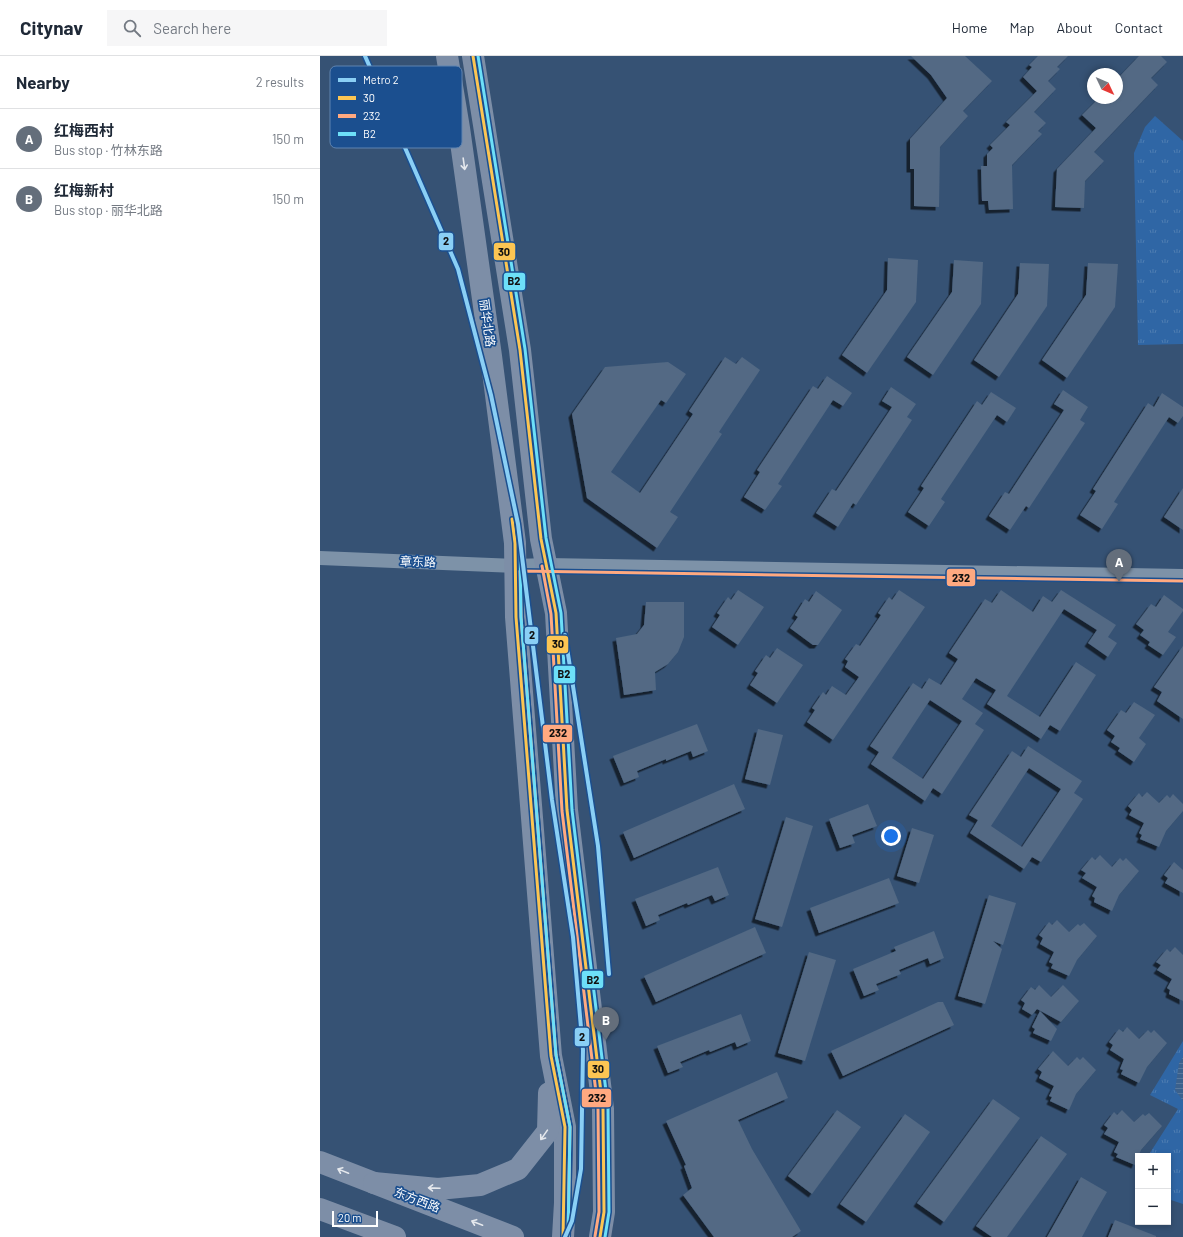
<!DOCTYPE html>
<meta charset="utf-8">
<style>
body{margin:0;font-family:Barlow,"Noto Sans SC",sans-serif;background:#f6f6f7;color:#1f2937}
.controls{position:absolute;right:12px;bottom:12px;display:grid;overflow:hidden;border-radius:0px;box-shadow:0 2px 6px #0003}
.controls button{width:36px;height:36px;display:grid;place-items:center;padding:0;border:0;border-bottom:1px solid #e0e1e3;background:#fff;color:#1f2937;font:20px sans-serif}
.compass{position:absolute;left:767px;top:12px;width:36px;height:36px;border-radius:50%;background:#fff;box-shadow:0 2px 6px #0003;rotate:134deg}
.scale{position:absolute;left:12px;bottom:10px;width:46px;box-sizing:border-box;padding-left:4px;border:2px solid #fff;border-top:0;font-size:11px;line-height:14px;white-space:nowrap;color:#fff;-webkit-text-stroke:3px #1b4f8f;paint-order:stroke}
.you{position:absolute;left:571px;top:780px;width:14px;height:14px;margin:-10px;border:3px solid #fff;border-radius:50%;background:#1a73e8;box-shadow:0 0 0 6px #1a73e833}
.badge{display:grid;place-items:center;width:26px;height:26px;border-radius:50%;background:#646e7b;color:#fff;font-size:13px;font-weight:700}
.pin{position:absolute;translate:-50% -33px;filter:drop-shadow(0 1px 2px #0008)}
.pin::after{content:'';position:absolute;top:21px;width:14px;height:12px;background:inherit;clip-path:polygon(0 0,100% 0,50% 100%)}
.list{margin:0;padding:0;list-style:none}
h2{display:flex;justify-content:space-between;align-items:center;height:52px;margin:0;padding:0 16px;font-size:17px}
h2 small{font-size:13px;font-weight:400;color:#747a83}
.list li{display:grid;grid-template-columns:26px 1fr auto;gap:12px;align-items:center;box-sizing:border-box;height:60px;padding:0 16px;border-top:1px solid #e0e1e3}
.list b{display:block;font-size:15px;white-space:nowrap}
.list p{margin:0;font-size:13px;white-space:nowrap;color:#747a83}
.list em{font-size:13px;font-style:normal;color:#747a83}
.icon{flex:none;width:22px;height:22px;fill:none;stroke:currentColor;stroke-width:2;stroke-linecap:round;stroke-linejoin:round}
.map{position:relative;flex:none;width:863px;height:1181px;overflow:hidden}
header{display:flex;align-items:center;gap:24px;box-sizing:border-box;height:56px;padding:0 20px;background:#fff;border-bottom:1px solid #e0e1e3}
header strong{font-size:19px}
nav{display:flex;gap:22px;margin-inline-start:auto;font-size:14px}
.search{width:280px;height:36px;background:#f6f6f7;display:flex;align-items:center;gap:10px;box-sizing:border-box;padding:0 14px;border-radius:0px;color:#747a83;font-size:15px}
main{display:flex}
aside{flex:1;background:#fff}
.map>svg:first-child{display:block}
.park{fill:url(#park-tufts)}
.water{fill:url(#water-rules)}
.building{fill:#526984;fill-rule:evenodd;filter:url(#shadow)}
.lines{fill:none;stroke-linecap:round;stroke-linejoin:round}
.street{stroke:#7d92a8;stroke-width:14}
.primary{stroke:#7d8ea7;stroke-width:22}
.bus-1-casing{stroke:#1b4f8f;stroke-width:6}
.bus-2-casing{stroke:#1b4f8f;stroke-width:6}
.bus-3-casing{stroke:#1b4f8f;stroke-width:6}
.bus-1{stroke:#fcc553;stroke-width:3}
.bus-2{stroke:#ffa980;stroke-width:3}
.bus-3{stroke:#6ddff8;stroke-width:3}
.metro-1-casing{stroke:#1b4f8f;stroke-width:7}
.metro-1{stroke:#8acff5;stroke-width:4}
.oneway{stroke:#e5e8ed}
.labels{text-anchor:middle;stroke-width:3.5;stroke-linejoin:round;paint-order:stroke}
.street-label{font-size:12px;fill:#fff;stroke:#1b4f8f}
.key{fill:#1b4f8f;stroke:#5f84b1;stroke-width:1}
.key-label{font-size:11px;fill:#fff}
.line-badge{stroke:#1b4f8f;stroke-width:1.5}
.pale-badge-label{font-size:11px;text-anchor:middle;font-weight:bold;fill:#111}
</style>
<header>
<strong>Citynav</strong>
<div class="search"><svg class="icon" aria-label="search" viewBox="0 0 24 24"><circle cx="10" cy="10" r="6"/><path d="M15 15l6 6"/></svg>Search here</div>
<nav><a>Home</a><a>Map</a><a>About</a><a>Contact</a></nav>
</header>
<main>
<aside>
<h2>Nearby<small>2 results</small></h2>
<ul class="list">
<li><span class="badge">A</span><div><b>红梅西村</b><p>Bus stop · 竹林东路</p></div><em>150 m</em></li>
<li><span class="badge">B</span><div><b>红梅新村</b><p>Bus stop · 丽华北路</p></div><em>150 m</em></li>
</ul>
</aside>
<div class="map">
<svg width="863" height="1181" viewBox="0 0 863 1181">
<defs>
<pattern id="park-tufts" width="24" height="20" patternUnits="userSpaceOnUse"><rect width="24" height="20" fill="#2f66a5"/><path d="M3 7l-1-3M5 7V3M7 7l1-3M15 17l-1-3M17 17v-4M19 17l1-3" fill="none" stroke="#4e7db2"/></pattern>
<pattern id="water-rules" width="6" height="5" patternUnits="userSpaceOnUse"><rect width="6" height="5" fill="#3b618d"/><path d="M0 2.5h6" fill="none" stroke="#58799e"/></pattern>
<filter id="shadow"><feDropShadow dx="-3.5" dy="3.5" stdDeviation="0" flood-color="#0009"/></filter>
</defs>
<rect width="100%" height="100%" fill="#365274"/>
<g class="park">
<path d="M835 60 863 85V288L818 289 814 97 825 71Z"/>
<path d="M863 985V1148L848 1143V1100H828L858 1053 830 1039Z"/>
</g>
<path class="water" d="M863 1001V1045L855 1034 859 1007Z"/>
<g class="building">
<path d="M591 0H645L672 25 643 55 648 60 620 91 619 151 594 150V113H590V83L627 42 611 19Z"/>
<path d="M718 0H748L737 11 740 13 728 25 736 33 714 56 726 67 718 75 722 78 692 109 693 153 669 154 668 145H662L661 110H667V98L673 92 670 89 690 69 686 66 717 35 703 21 712 11 709 9Z"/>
<path d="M819 0H841L847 6 831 22 838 29 774 96 784 105 765 125 764 152 735 151 737 113 776 72 762 59 779 42H797V23Z"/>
<path d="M568 202 598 204 596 246 547 317 522 299 567 234Z"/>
<path d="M634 204 663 206 661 248 613 319 587 301 632 236Z"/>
<path d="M700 207 729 208 727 250 679 321 654 304 698 238Z"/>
<path d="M768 207 798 208 795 251 747 322 722 304 766 239Z"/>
<path d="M405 301 416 308 422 301 440 314 399 376 402 378 350 456 358 461 337 492 267 442 252 358 285 311 348 306 366 318 346 347 341 344 291 416 320 437 373 358 369 355Z"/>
<path d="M507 320 532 337 523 350 513 344 458 428 462 430 445 454 424 441 440 416 437 414 493 330 498 333Z"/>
<path d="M571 331 596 348 587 361 592 364 536 449 533 447 518 471 496 457 512 433 516 435 572 351 562 345Z"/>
<path d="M743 334 768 351 760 364 765 367 709 452 706 450 690 474 669 460 685 436 689 438 744 354 734 348Z"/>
<path d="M671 336 696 352 687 366 677 359 621 443 625 446 609 470 588 456 604 432 601 430 657 345 662 349Z"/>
<path d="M842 337 863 351V360L858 367 849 361 794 446 798 448 782 473 760 459 776 435 773 433 828 347 834 351Z"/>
<path d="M863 432V474L844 461Z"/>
<path d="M418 534 444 551 418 589 392 571 400 559 397 557 408 541 411 544Z"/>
<path d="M579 534 605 551 513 684 487 666 495 654 492 652 503 636 506 639 512 630 526 639 539 621 525 611 528 605 525 603 536 588 540 590 561 559 558 557 569 541 572 544Z"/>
<path d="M681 534 713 556 723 540 732 546 741 534 796 569 788 581 797 587 788 601 768 587 777 574 744 553 687 640 720 661 756 606 776 619 740 675 730 669 721 683 667 648 676 634 656 622 642 643 663 657 655 668 664 674 622 738 613 732 605 745 551 708 559 696 550 690 593 627 602 633 609 622 621 629 638 603 629 597 665 543 672 547ZM610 644 642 665 603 723 572 702Z"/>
<path d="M496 535 522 554 498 589H493L470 572 478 561 475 559 485 543 489 546Z"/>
<path d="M844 539 863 553V555L848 576 856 581 843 599 828 589 830 586 820 579 824 574 816 568 831 548 836 551Z"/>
<path d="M326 546H364V581L358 596 348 608 335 616 336 634 304 639 296 582 317 578 324 569Z"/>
<path d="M863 590V663L837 645 842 636 834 631Z"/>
<path d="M457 592 483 609 457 647 430 629 438 617 435 615 446 599 450 602Z"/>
<path d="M814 646 835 659 819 682 826 688 814 706 798 695 800 692 791 686 795 680 787 674 801 654 806 657Z"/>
<path d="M377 668 388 695 373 701 371 695 346 705V703L317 715 319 721 304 727 293 700Z"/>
<path d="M438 673 463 679 450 729 425 723Z"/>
<path d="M708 690 762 725 754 737 763 743 721 806 712 801 704 813 650 777 658 764 649 759 692 695 701 701ZM709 712 741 733 702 791 671 770Z"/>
<path d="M414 728 425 753 314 802 303 776Z"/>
<path d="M827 736 839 747 847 739 850 742 853 738 863 748V755L846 775 839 791 820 783 822 779 819 777 824 767 809 759 812 754 808 750 819 737 822 741Z"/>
<path d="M548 748 557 770 532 779 535 787 520 792 509 763Z"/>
<path d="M466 761 493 770 462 871 435 863Z"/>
<path d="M592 772 614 779 599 827 577 820Z"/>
<path d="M780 799 792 811 800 802 803 805 806 802 819 815 799 839 792 855 774 846 775 842 772 840 777 831 762 822 766 817 761 814 772 801 775 804Z"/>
<path d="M854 806 863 814V837L845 827 848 822 844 819Z"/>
<path d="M398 811 409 839 395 845 392 839 368 849 367 847 338 859 340 864 326 870 315 843Z"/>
<path d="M569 822 579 847 499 877 490 852Z"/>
<path d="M669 839 696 847 683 889 673 885 682 893 665 948 638 940Z"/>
<path d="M737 864 749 876 758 868 760 870 764 867 777 880 757 904 749 920 731 912 733 908 729 906 734 896 720 888 723 882 719 879 729 866 732 869Z"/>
<path d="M435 871 446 897 336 946 324 920Z"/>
<path d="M614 875 624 902 610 908 608 902 579 914 581 918 556 928 559 934 544 940 533 913 576 895 574 891Z"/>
<path d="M855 891 863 899V945L849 938 850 934 847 932 852 923 837 914 841 909 836 906 847 893 850 896Z"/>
<path d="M489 896 516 904 485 1005 458 997Z"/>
<path d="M719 929 731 941 743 929 759 945 741 966 717 953 712 959 702 953 705 947 701 944 711 931 715 934Z"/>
<path d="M618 946H623L634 969 523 1020 511 995Z"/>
<path d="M720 955 737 973 731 985 713 977 715 973 712 971Z"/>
<path d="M421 958 431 985 417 991 415 986 390 996 389 994 360 1006 363 1011 348 1017 337 990Z"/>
<path d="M807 971 819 983 828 974 831 977 834 974 847 987 827 1011 819 1027 801 1018 803 1014 800 1013 804 1003 790 994 793 989 789 986 799 973 803 976Z"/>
<path d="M733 995 748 1010 757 1001 760 1004 763 1001 776 1014 756 1038 749 1054 730 1045 732 1041 729 1040 734 1030 719 1022 722 1016 718 1013Z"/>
<path d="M457 1016 468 1042 418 1064 432 1093 481 1175 472 1181H394L363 1139 372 1132 364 1110 366 1109 346 1065Z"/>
<path d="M673 1043 700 1062 624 1166 597 1147Z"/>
<path d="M517 1054 541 1071 492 1138 468 1120Z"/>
<path d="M802 1054 814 1066 823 1058 825 1060 829 1057 842 1070 821 1094 815 1109 796 1101 798 1098 794 1096 799 1086 784 1078 788 1072 784 1069 794 1056 797 1059Z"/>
<path d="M585 1058 610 1076 546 1166 520 1148Z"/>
<path d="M721 1080 747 1098 687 1181H672L656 1170Z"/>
<path d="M761 1121 787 1136 772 1162 762 1181H727Z"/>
<path d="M795 1164 836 1180V1181H788Z"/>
</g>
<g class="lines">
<path class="street" d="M0 502 195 510 227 509 863 520"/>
<g class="primary">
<path d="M127 0 139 72 171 300 195 487 196 561 231 1000 245 1071V1147L243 1181"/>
<path d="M153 0 200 294 221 483 236 557 247 754 283 1053 284 1156 280 1181"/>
<path d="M0 1106 193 1181"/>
<path d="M54 1127 118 1133 160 1129 198 1113 228 1075 229 1037"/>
<path d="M0 1153 75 1181"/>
</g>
<defs>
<g id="bus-1">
<path d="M153 0 200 294 221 483 236 557 247 754 283 1053 284 1156 280 1181"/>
<path d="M192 463 195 487 196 561 231 1000 245 1071 243 1181"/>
</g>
<g id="bus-2">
<path d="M222 510 231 558 242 755 278 1053 279 1156 275 1180"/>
<path d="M248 1181 250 1071 236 999 201 561 200 515 863 525"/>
</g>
<g id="bus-3">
<path d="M158 0 205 293 226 482 241 557 252 754 288 1052 289 1156 285 1181"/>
<path d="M197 462 200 487 201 561 236 999 250 1071 248 1181"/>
</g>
</defs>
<use href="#bus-1" class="bus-1-casing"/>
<use href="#bus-2" class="bus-2-casing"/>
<use href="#bus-3" class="bus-3-casing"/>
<use href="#bus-1" class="bus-1"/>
<use href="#bus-2" class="bus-2"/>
<use href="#bus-3" class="bus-3"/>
<defs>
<g id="metro-1">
<path d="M45 0 138 213 171 339 198 468 232 744 253 881 263 994 261 1113 252 1165 245 1181"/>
<path d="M245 579 278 790 289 918"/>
</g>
</defs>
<use href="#metro-1" class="metro-1-casing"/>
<use href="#metro-1" class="metro-1"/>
</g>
<defs><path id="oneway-shaft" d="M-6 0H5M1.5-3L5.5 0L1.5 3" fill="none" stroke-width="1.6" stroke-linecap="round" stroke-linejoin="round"/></defs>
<g class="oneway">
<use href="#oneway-shaft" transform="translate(144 108) rotate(82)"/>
<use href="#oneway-shaft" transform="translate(224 1079) rotate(125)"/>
<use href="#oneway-shaft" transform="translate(23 1115) rotate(-158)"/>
<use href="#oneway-shaft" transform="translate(114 1132) rotate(-178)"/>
<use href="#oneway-shaft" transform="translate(157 1167) rotate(-159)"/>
</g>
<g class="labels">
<g class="street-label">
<text transform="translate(167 267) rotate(82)" y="4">丽华北路</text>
<text transform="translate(98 506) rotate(2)" y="4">章东路</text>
<text transform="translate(97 1144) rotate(21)" y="4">东方西路</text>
</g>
</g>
<rect x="10" y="10" width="132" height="82" rx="6" class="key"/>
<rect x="18" y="22" width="18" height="4" fill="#8acff5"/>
<rect x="18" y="40" width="18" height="4" fill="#fcc553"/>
<rect x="18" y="58" width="18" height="4" fill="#ffa980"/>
<rect x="18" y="76" width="18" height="4" fill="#6ddff8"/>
<g class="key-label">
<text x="43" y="28">Metro 2</text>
<text x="43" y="46">30</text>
<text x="43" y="64">232</text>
<text x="43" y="82">B2</text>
</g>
<g class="line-badge">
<rect x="118" y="176" width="16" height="19" rx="4" fill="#8acff5"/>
<rect x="173" y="186" width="23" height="19" rx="4" fill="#fcc553"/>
<rect x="183" y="216" width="23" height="19" rx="4" fill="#6ddff8"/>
<rect x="626" y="512" width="30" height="19" rx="4" fill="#ffa980"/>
<rect x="204" y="570" width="15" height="19" rx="4" fill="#8acff5"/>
<rect x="226" y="579" width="23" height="19" rx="4" fill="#fcc553"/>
<rect x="233" y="609" width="23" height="19" rx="4" fill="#6ddff8"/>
<rect x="222" y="668" width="31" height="19" rx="4" fill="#ffa980"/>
<rect x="261" y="914" width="23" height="19" rx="4" fill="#6ddff8"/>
<rect x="254" y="971" width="16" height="20" rx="4" fill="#8acff5"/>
<rect x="267" y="1004" width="23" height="19" rx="4" fill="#fcc553"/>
<rect x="261" y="1032" width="31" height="20" rx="4" fill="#ffa980"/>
</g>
<g class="pale-badge-label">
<text x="126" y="189">2</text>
<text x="184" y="200">30</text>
<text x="194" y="229">B2</text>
<text x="641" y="526">232</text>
<text x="212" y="583">2</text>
<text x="238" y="592">30</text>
<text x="244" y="622">B2</text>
<text x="238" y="681">232</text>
<text x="273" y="928">B2</text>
<text x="262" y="985">2</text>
<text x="278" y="1017">30</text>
<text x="277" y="1046">232</text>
</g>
</svg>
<div class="controls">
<button>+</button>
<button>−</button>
</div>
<svg class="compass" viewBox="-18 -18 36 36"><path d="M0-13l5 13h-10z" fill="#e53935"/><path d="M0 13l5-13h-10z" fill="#747a83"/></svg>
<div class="scale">20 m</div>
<div class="you"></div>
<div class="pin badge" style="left:799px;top:526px">A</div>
<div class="pin badge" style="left:286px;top:984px">B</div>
</div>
</main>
